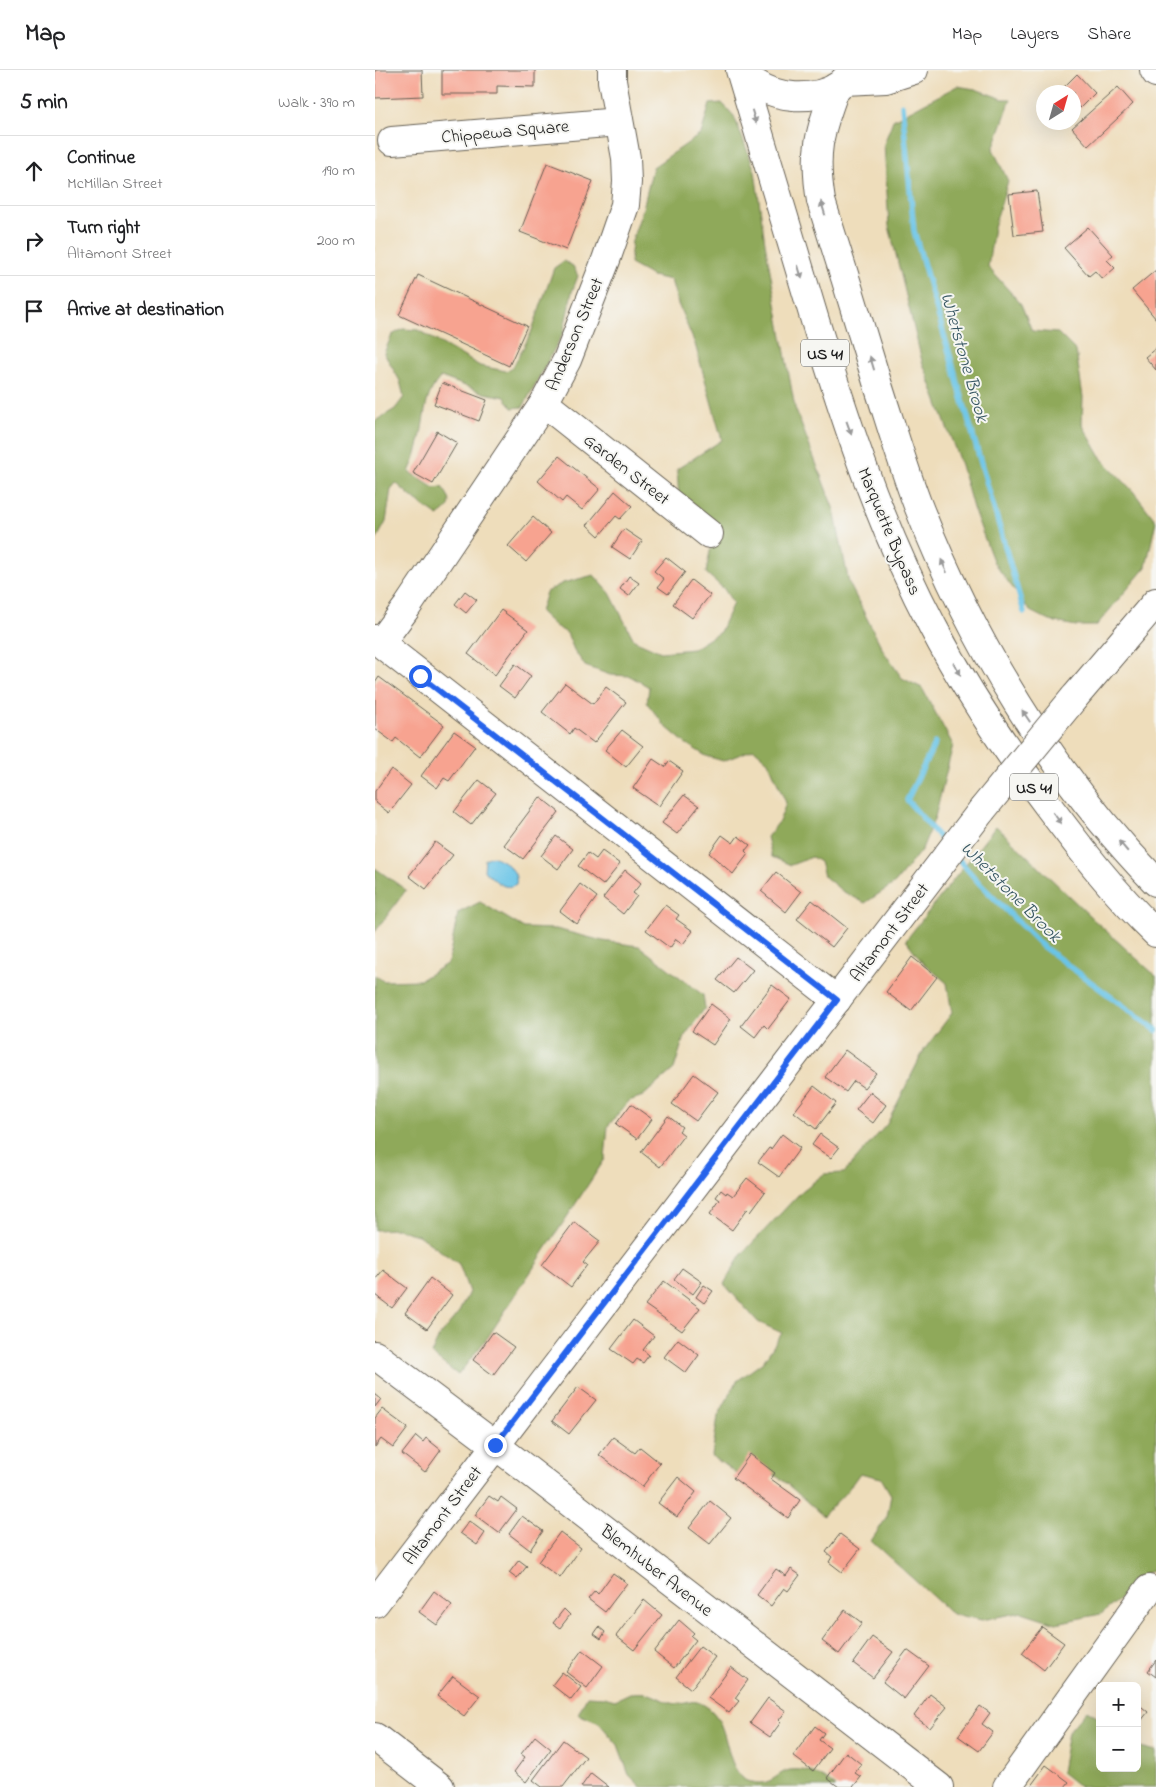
<!DOCTYPE html>
<meta charset="utf-8">
<style>
body{margin:0;font-family:"Indie Flower",sans-serif;background:#f2f2f2;color:#202124}
.controls{position:absolute;right:15px;bottom:15px;display:grid;overflow:hidden;border-radius:8px;box-shadow:0 5px 20px #0002}
.controls button{width:45px;height:45px;display:grid;place-items:center;padding:0;border:0;border-bottom:1px solid #e0e0e0;background:#fff;color:#202124;font:25px sans-serif}
.compass{position:absolute;left:661px;top:15px;width:45px;height:45px;border-radius:50%;background:#fff;box-shadow:0 5px 20px #0002;rotate:37deg}
.stop{position:absolute;width:15px;height:15px;margin:-11px;border:4px solid #2563eb;border-radius:50%;background:#fff}
.stop.end{background:#2563eb;border-color:#fff;box-shadow:0 1px 5px #0008}
.list{margin:0;padding:0;list-style:none}
h2{display:flex;justify-content:space-between;align-items:center;height:65px;margin:0;padding:0 20px;font-size:21px}
h2 small{font-size:16px;font-weight:400;color:#757577}
.list li{display:grid;grid-template-columns:32px 1fr auto;gap:15px;align-items:center;box-sizing:border-box;height:70px;padding:0 20px;border-top:1px solid #e0e0e0}
.list b{display:block;font-size:19px;white-space:nowrap}
.list p{margin:0;font-size:16px;white-space:nowrap;color:#757577}
.list em{font-size:16px;font-style:normal;color:#757577}
.icon{flex:none;width:28px;height:28px;fill:none;stroke:currentColor;stroke-width:2;stroke-linecap:round;stroke-linejoin:round}
.map{position:relative;flex:none;width:781px;height:1717px;overflow:hidden}
header{display:flex;align-items:center;gap:30px;box-sizing:border-box;height:70px;padding:0 25px;background:#fff;border-bottom:1px solid #e0e0e0}
header strong{font-size:24px}
nav{display:flex;gap:28px;margin-inline-start:auto;font-size:18px}
main{display:flex}
aside{flex:1;background:#fff}
.map>svg:first-child{display:block}
.forest{fill:#8fa95a;stroke:#56623b}
.water{fill:#69c4e7;stroke:#427082}
.lines{fill:none;stroke-linecap:round;stroke-linejoin:round}
.stream{stroke:#69c4e7;stroke-width:5.5}
.building{fill:#f7a390}
.minor-casing{stroke:#666054;stroke-width:30}
.highway-casing{stroke:#666054;stroke-width:30}
.minor{stroke:#fff;stroke-width:28}
.highway{stroke:#fff;stroke-width:28}
.minor-bridge-casing{stroke:#666054;stroke-width:30;stroke-linecap:butt}
.minor-bridge{stroke:#fff;stroke-width:28}
.oneway{fill:#999}
.route{stroke:#2563eb;stroke-width:6}
.labels{text-anchor:middle;stroke-width:4;stroke-linejoin:round;paint-order:stroke}
.shield{fill:#f6f6f2;stroke:#5d5d5c;stroke-width:1}
.shield-label{font-size:16px;font-weight:bold;fill:#1c1c1c}
.street-label{font-size:18px;fill:#1c1c1c;stroke:#f6f6f2}
.water-label{font-size:19px;font-style:italic;fill:#375763;stroke:#f6f6f2}
</style>
<header>
<strong>Map</strong>
<nav><a>Map</a><a>Layers</a><a>Share</a></nav>
</header>
<main>
<aside>
<h2>5 min<small>Walk · 390 m</small></h2>
<ul class="list">
<li><svg class="icon" aria-label="ahead" viewBox="0 0 24 24"><path d="M12 20V5M6 11l6-6 6 6"/></svg><div><b>Continue</b><p>McMillan Street</p></div><em>190 m</em></li>
<li><svg class="icon" aria-label="right" viewBox="0 0 24 24"><path d="M7 20v-9h11M14 6l5 5-5 5"/></svg><div><b>Turn right</b><p>Altamont Street</p></div><em>200 m</em></li>
<li><svg class="icon" aria-label="arrive" viewBox="0 0 24 24"><path d="M6 21V4h12l-3 4 3 4H6"/></svg><div><b>Arrive at destination</b></div></li>
</ul>
</aside>
<div class="map">
<svg width="781" height="1717" viewBox="0 0 781 1717">
<rect width="100%" height="100%" fill="#f6f6f2"/>
<filter id="ink" filterUnits="userSpaceOnUse"><feTurbulence type="fractalNoise" baseFrequency=".02" numOctaves="2"/><feDisplacementMap in="SourceGraphic" scale="10" xChannelSelector="R" yChannelSelector="G"/><feConvolveMatrix kernelMatrix="1 2 1 2 8 2 1 2 1" color-interpolation-filters="sRGB"/></filter>
<filter id="wash" filterUnits="userSpaceOnUse"><feTurbulence type="fractalNoise" baseFrequency=".0096" numOctaves="4" result="noise"/><feDisplacementMap in="SourceGraphic" scale="20" xChannelSelector="R" yChannelSelector="G"/><feGaussianBlur stdDeviation="1.12" result="paint"/><feColorMatrix in="noise" values="0 0 0 0 0 0 0 0 0 0 0 0 0 0 0 0 0 1.4 0 .05"/><feComposite in="paint" operator="in"/></filter>
<g filter="url(#wash)">
<rect width="100%" height="100%" fill="#edb"/>
<g class="forest">
<path d="M582 16 600 19 628 29H636L618 79 633 111 619 157 613 197 646 234 657 261 683 263 701 281 708 327 707 354 727 389 758 421 781 451 771 497 721 556H701L675 551 655 541 619 493 598 438 586 395 547 291 514 156 509 74 518 50Z"/>
<path d="M347 33 359 46 380 101 390 173 420 338 459 440 474 513 509 582 527 608 547 618 578 675 560 747 547 779 520 813 490 833 467 821 449 806 445 792 437 787 416 795 397 787 392 767 404 752 411 733 393 691 379 679 348 691 331 686 310 673 290 656 272 633 274 617 255 606 235 605 210 596 199 580 192 563 180 556 165 542 171 522 188 513 219 505 235 523 259 570 286 582 318 579 345 562 358 533 349 519 331 503 335 481 343 468 304 430 302 399 347 370 320 274 303 234 296 210 277 206 255 194 257 170 268 138 278 97 326 64 335 34Z"/>
<path d="M189 191 198 196 203 206 197 222 188 263 148 337 137 338 130 327 109 323 66 307C49 324 50 347 45 369 42 380 39 392 34 402L59 418 67 417C78 431 78 436 63 446L40 430 21 413 16 419 11 452 0 472V351L20 339 29 327 25 311 9 283 17 265 28 259 43 260 105 296 131 301 138 297 156 263 179 198Z"/>
<path d="M621 756 719 850 781 906V1499L761 1508 749 1526 726 1544 681 1553 647 1542 607 1550 577 1544 496 1471 512 1447 516 1425 506 1408 485 1403 472 1421 448 1446 411 1413 390 1398 362 1404 337 1386 343 1346 362 1311 388 1292 407 1263 383 1252 349 1214 366 1185 427 1121 449 1104 469 1103 512 1054 549 980 577 943 572 913 547 892 531 870Z"/>
<path d="M0 798 31 820 0 862Z"/>
<path d="M105 832 149 858 181 859 228 871 264 876 328 925 330 938 309 967 299 999 268 1026 254 1031 233 1056 230 1089 113 1267 83 1305 56 1284 64 1267 83 1244 94 1222 84 1194 43 1165 22 1159 0 1160V905L8 911 45 910 73 893 83 843Z"/>
<path d="M255 1623C259 1623 265 1622 270 1623 281 1625 291 1633 302 1634 310 1635 316 1629 325 1633 358 1647 345 1690 370 1710 371 1711 375 1712 377 1712 397 1717 402 1702 415 1700 434 1698 447 1706 461 1717H266L254 1705 243 1675 224 1653 203 1644 212 1626 229 1627 240 1630Z"/>
<path d="M712 1640 725 1648V1698H762V1676L781 1681V1717H705L686 1702 693 1662Z"/>
</g>
<path class="water" d="M117 786C128 790 144 800 141 814 128 822 120 809 109 801L110 789Z"/>
<g class="lines">
<g class="stream">
<path d="M527 35 539 161 649 542"/>
<path d="M560 673 532 730 571 775"/>
<path d="M580 785 604 813 667 876 781 960"/>
</g>
</g>
<g id="blocks">
<g class="building">
<path d="M0 0H47L48 26 0 28Z"/>
<path d="M67 0H160V17L122 16V24H67Z"/>
<path d="M702 4 720 23 705 38 698 31V22H690L687 19Z"/>
<path d="M743 17 758 34 713 76 697 58Z"/>
<path d="M172 93 218 111 191 180 145 162Z"/>
<path d="M662 121 668 162 639 165 634 124Z"/>
<path d="M713 157 738 185 732 190 740 198 727 209 720 201 714 206 689 178Z"/>
<path d="M781 200V249L757 220Z"/>
<path d="M43 205 152 256 134 296 24 245Z"/>
<path d="M781 278V300L770 287Z"/>
<path d="M67 313 112 330 104 351 59 334Z"/>
<path d="M62 361 82 373 58 414 38 403Z"/>
<path d="M184 386 225 419 207 440 191 427 187 432 163 411Z"/>
<path d="M240 421 257 436 245 449 241 446 224 466 212 455Z"/>
<path d="M158 447 176 463 151 492 133 476Z"/>
<path d="M249 459 267 471 255 489 237 477Z"/>
<path d="M291 487 310 502 293 524 283 517 289 509 279 501Z"/>
<path d="M254 506 264 513 254 526 245 519Z"/>
<path d="M316 510 335 525 317 548 298 534Z"/>
<path d="M90 521 102 530 91 543 80 534Z"/>
<path d="M126 540 153 560 120 605 93 584Z"/>
<path d="M140 594 156 606 140 628 124 616Z"/>
<path d="M4 607 69 655 45 687 21 668 18 672 0 659V613Z"/>
<path d="M190 613 218 634 231 617 251 632 219 673 199 658 195 664 167 642Z"/>
<path d="M247 660 268 676 251 697 230 680Z"/>
<path d="M79 661 100 676 74 711 69 708 62 718 46 706Z"/>
<path d="M278 689 290 697 294 691 308 701 284 736 258 718Z"/>
<path d="M16 699 36 715 14 743 0 732V721Z"/>
<path d="M104 710 121 723 96 755 79 742Z"/>
<path d="M309 725 324 736 302 764 287 753Z"/>
<path d="M165 727 184 742 148 789 129 775Z"/>
<path d="M347 765 358 773 363 766 375 775 370 781 373 784 358 804 334 783Z"/>
<path d="M181 766 198 779 183 799 166 786Z"/>
<path d="M60 772 78 785 51 819 34 806Z"/>
<path d="M227 781 245 794 228 815 203 796 213 783 221 789Z"/>
<path d="M250 800 266 813 258 823 262 826 248 844 228 828Z"/>
<path d="M401 802 426 822 411 842 386 821Z"/>
<path d="M205 814 222 827 202 854 185 841Z"/>
<path d="M437 830 472 858 457 877 422 849Z"/>
<path d="M290 835 304 845 301 849 318 861 308 874 301 869 295 878 271 860Z"/>
<path d="M361 887 378 900 359 923 342 910Z"/>
<path d="M537 887 562 907 536 941 511 922Z"/>
<path d="M397 915 416 929 393 959 389 955 380 967 366 956Z"/>
<path d="M336 934 356 949 338 975 317 961Z"/>
<path d="M470 980 501 1003 489 1018 479 1011 471 1022 450 1007Z"/>
<path d="M319 1004 343 1022 321 1051 297 1034Z"/>
<path d="M439 1016 461 1033 441 1059 419 1042Z"/>
<path d="M495 1022 511 1035 498 1053 481 1040Z"/>
<path d="M256 1034 277 1049 262 1069 241 1054Z"/>
<path d="M293 1046 307 1057 304 1061 309 1065 285 1097 266 1082Z"/>
<path d="M407 1064 425 1078 404 1107 383 1092 394 1078 396 1079Z"/>
<path d="M445 1064 464 1078 456 1088 437 1075Z"/>
<path d="M372 1108 390 1122 376 1141 373 1138 357 1160 335 1144 345 1130 341 1127 346 1120 351 1124 352 1122 358 1126Z"/>
<path d="M199 1152 225 1171 208 1192 212 1195 196 1217 167 1195Z"/>
<path d="M307 1198 327 1212 318 1224 299 1209Z"/>
<path d="M8 1200 32 1218 17 1238 0 1225V1210Z"/>
<path d="M55 1208 77 1225 52 1259 30 1243Z"/>
<path d="M289 1211 325 1238 307 1261 270 1235Z"/>
<path d="M329 1215 338 1221 329 1233 321 1227Z"/>
<path d="M258 1250 279 1266 268 1280 274 1285 268 1293 262 1289 258 1294 236 1279Z"/>
<path d="M118 1262 139 1277 118 1305 98 1290Z"/>
<path d="M303 1269 324 1285 311 1303 289 1287Z"/>
<path d="M203 1317 221 1330 194 1364 177 1351Z"/>
<path d="M0 1324 6 1329 0 1337Z"/>
<path d="M7 1339 33 1358 18 1378 6 1369 0 1377V1348Z"/>
<path d="M41 1366 48 1372 51 1368 66 1380 50 1402 27 1384Z"/>
<path d="M238 1367 260 1383 265 1377 285 1393 267 1417 224 1385Z"/>
<path d="M375 1384 400 1403 396 1409 425 1430 413 1448 358 1408Z"/>
<path d="M303 1407 321 1422 302 1447 283 1433Z"/>
<path d="M114 1426 123 1432 126 1427 142 1439 124 1463 100 1445Z"/>
<path d="M335 1431 356 1448 335 1474 314 1458Z"/>
<path d="M147 1446 168 1461 155 1480 134 1464Z"/>
<path d="M94 1451 110 1463 102 1475 85 1463Z"/>
<path d="M185 1462 206 1478 185 1508 163 1492Z"/>
<path d="M465 1464 485 1479 467 1502 454 1492 457 1487 451 1482Z"/>
<path d="M144 1490 152 1496 142 1509 134 1503Z"/>
<path d="M401 1499 411 1506 416 1499 425 1505 413 1521 409 1518 396 1536 382 1525Z"/>
<path d="M238 1503 252 1513 230 1542 213 1529 220 1521 223 1524Z"/>
<path d="M59 1521 77 1535 62 1555 44 1542Z"/>
<path d="M269 1530 287 1545 259 1580 241 1566Z"/>
<path d="M189 1539 195 1545 185 1558 178 1553Z"/>
<path d="M470 1540 487 1553 464 1584 447 1571Z"/>
<path d="M304 1550 319 1563 316 1566 321 1570 299 1598 279 1582Z"/>
<path d="M224 1557 230 1562 226 1569 219 1564Z"/>
<path d="M667 1557 689 1573 669 1600 647 1583Z"/>
<path d="M497 1567 518 1582 498 1608 478 1593Z"/>
<path d="M325 1576 340 1587 316 1619 301 1607Z"/>
<path d="M207 1580 228 1596 212 1618 191 1602Z"/>
<path d="M532 1580 554 1596 529 1629 508 1612Z"/>
<path d="M781 1590V1607L773 1601Z"/>
<path d="M356 1597 373 1610 360 1628 364 1631 354 1643 333 1628Z"/>
<path d="M187 1602 206 1617 196 1630 177 1615Z"/>
<path d="M78 1606 105 1626 89 1646 62 1626Z"/>
<path d="M555 1624 572 1637 555 1658 539 1646Z"/>
<path d="M393 1628 411 1641 404 1650 406 1652 395 1667 375 1653Z"/>
<path d="M762 1633 773 1642 762 1656Z"/>
<path d="M605 1636 615 1643 607 1654 618 1662 604 1681 583 1666Z"/>
<path d="M440 1656 449 1663 444 1670 455 1678 438 1701 418 1686Z"/>
<path d="M160 1666 176 1679 151 1712 139 1702 150 1687 146 1684Z"/>
<path d="M188 1670 211 1687 188 1717H167L158 1710Z"/>
<path d="M471 1682 486 1694 480 1703 486 1707 478 1717H464L452 1708Z"/>
<path d="M671 1695 694 1712 690 1717H655Z"/>
<path d="M216 1703 234 1717H206Z"/>
</g>
</g>
</g>
<g filter="url(#ink)">
<use href="#blocks" fill-opacity="0" stroke="#666054" stroke-width="1"/>
<g class="lines">
<defs>
<g id="minor">
<path d="M779 0 781 3"/>
<path d="M469 11 511 9 539 0"/>
<path d="M17 71 244 52"/>
<path d="M169 333 334 464"/>
<path d="M0 569 462 930"/>
<path d="M6 572 32 537 169 333 192 290 231 190 250 135 252 112 251 88 237 11V0"/>
<path d="M699 628 781 532"/>
<path d="M0 1285 133 1385 564 1717"/>
<path d="M0 1533 607 740"/>
<path d="M0 1667 65 1717"/>
<path d="M632 1717 774 1519"/>
</g>
<g id="highway">
<path d="M365 0C387 75 410 149 432 224 466 338 502 451 558 557 591 620 631 680 674 737 707 781 741 825 781 863"/>
<path d="M366 0C371 4 375 10 380 13 403 29 437 31 462 17 468 13 473 6 478 0"/>
<path d="M461 17C444 62 438 83 446 131 465 191 484 252 502 312 515 352 527 393 542 433 596 571 677 705 781 812"/>
</g>
</defs>
<use href="#minor" class="minor-casing"/>
<use href="#highway" class="highway-casing"/>
<use href="#minor" class="minor"/>
<use href="#highway" class="highway"/>
<defs>
<path id="minor-bridge" d="M607 740 699 628"/>
</defs>
<use href="#minor-bridge" class="minor-bridge-casing"/>
<use href="#minor-bridge" class="minor-bridge"/>
</g>
<defs><path id="oneway-solid" d="M-6-.8H1V-3.2L6.5 0L1 3.2V.8H-6Z" transform="scale(1.25)"/></defs>
<g class="oneway">
<use href="#oneway-solid" transform="translate(379 47) rotate(73)"/>
<use href="#oneway-solid" transform="translate(448 138) rotate(-107)"/>
<use href="#oneway-solid" transform="translate(425 202) rotate(73)"/>
<use href="#oneway-solid" transform="translate(497 293) rotate(-107)"/>
<use href="#oneway-solid" transform="translate(474 358) rotate(70)"/>
<use href="#oneway-solid" transform="translate(569 496) rotate(-114)"/>
<use href="#oneway-solid" transform="translate(582 599) rotate(60)"/>
<use href="#oneway-solid" transform="translate(651 646) rotate(-124)"/>
<use href="#oneway-solid" transform="translate(682 748) rotate(53)"/>
<use href="#oneway-solid" transform="translate(748 776) rotate(-130)"/>
</g>
</g>
<g class="lines" filter="url(#ink)">
<path class="route" d="M45 606 462 930 120 1375"/>
</g>
<g class="labels">
<g class="shield">
<rect x="426" y="269.5" width="48" height="27" rx="4"/>
<rect x="635" y="703.5" width="48" height="27" rx="4"/>
</g>
<g class="shield-label">
<text x="450" y="289">US 41</text>
<text x="659" y="723">US 41</text>
</g>
<g class="street-label">
<text transform="translate(130 61) rotate(-5)" y="6">Chippewa Square</text>
<text transform="translate(199 264) rotate(-67)" y="6">Anderson Street</text>
<text transform="translate(252 399) rotate(38)" y="6">Garden Street</text>
<text transform="translate(515 461) rotate(67)" y="6">Marquette Bypass</text>
<text transform="translate(514 862) rotate(-53)" y="6">Altamont Street</text>
<text transform="translate(67 1445) rotate(-53)" y="6">Altamont Street</text>
<text transform="translate(282 1500) rotate(38)" y="6">Blemhuber Avenue</text>
</g>
<g class="water-label">
<text transform="translate(591 287) rotate(74)" y="7">Whetstone Brook</text>
<text transform="translate(637 821) rotate(45)" y="7">Whetstone Brook</text>
</g>
</g>
</svg>
<div class="controls">
<button>+</button>
<button>−</button>
</div>
<svg class="compass" viewBox="-18 -18 36 36"><path d="M0-13l5 13h-10z" fill="#e53935"/><path d="M0 13l5-13h-10z" fill="#757577"/></svg>
<div class="stop" style="left:45px;top:606px"></div>
<div class="stop end" style="left:120px;top:1375px"></div>
</div>
</main>
